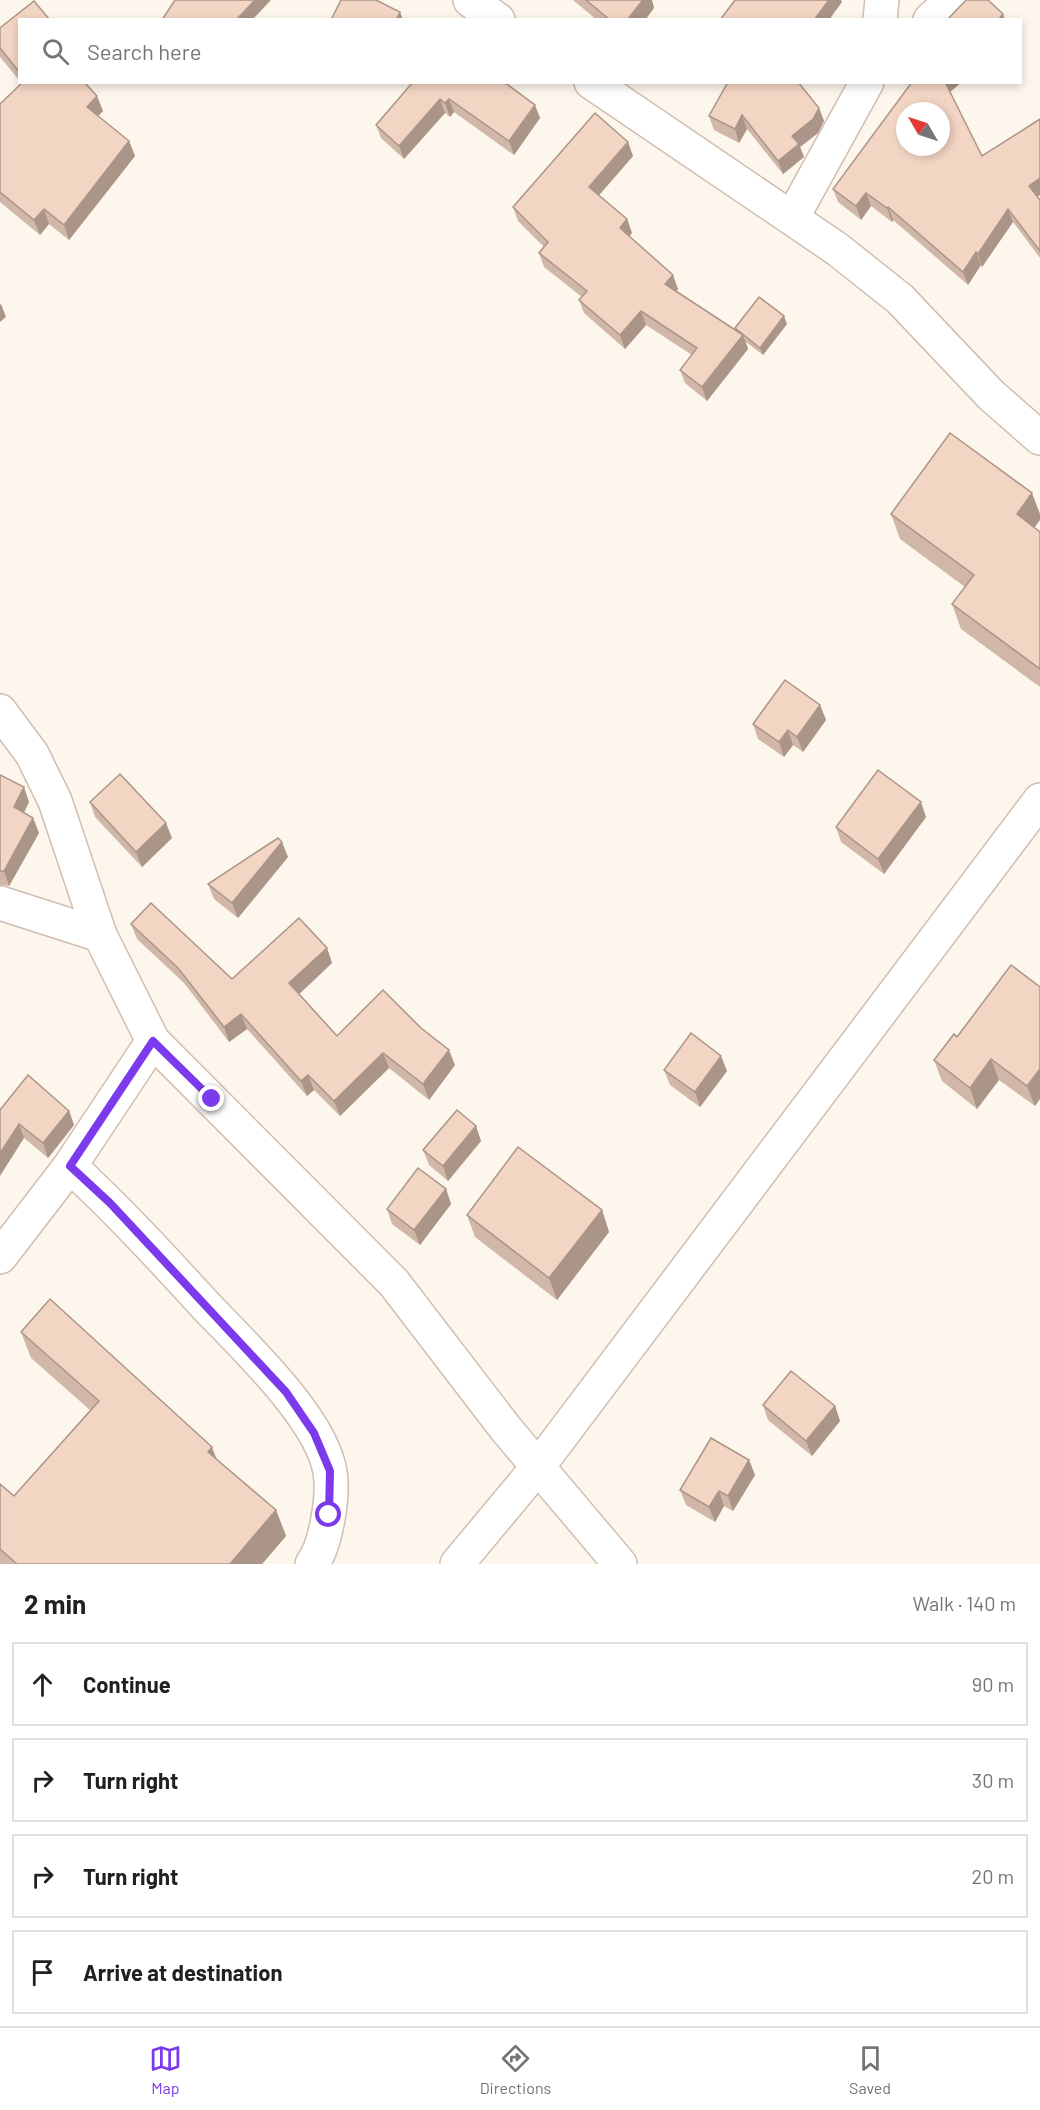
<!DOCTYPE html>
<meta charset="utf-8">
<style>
body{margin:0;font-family:Barlow,sans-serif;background:#f6f6f6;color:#202124}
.compass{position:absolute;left:896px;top:102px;width:54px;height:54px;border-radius:50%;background:#fff;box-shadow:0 3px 9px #0003;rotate:309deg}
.stop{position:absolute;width:18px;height:18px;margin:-14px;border:4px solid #7c3aed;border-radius:50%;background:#fff}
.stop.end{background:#7c3aed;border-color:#fff;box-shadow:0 2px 6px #0008}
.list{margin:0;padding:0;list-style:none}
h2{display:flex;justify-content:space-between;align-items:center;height:78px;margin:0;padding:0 24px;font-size:26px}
h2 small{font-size:20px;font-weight:400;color:#757577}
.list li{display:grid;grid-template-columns:39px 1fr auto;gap:18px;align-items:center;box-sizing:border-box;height:84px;margin:0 12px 12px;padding:0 12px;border:2px solid #e0e0e0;border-radius:0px}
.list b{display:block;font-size:22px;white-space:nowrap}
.list em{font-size:20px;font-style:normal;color:#757577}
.icon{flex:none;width:33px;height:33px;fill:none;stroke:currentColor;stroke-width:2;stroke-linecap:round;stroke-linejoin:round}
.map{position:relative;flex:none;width:1040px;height:1564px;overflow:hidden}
.search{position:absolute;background:#fff;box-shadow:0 3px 9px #0003;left:18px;right:18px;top:18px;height:66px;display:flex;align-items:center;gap:15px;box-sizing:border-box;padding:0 21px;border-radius:0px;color:#757577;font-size:22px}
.sheet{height:462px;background:#fff}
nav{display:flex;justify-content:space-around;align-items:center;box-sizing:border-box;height:84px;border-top:2px solid #e0e0e0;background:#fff;font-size:16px;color:#757577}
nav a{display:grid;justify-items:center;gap:3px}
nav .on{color:#7c3aed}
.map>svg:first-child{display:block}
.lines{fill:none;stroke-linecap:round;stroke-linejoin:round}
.minor-casing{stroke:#d1beb0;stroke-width:36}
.tertiary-casing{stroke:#d1beb0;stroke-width:36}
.minor{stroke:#fff;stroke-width:33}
.tertiary{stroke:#fff;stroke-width:33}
.wall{fill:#d1b7a8}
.shaded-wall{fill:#aa9588}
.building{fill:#f3d5c3;stroke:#aa9588;stroke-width:1.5;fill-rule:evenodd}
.route{stroke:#7c3aed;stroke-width:8}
</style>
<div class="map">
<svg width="1040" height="1564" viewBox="0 0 1040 1564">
<rect width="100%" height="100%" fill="#fdf6ec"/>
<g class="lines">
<defs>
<g id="minor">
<path d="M470 0 498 20"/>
<path d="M880 20 882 0"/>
<path d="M930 20 952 0"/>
<path d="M591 82 837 249 900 299 991 395 1040 438"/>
<path d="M792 218 867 82"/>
<path d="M0 711 32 754 55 801 100 935 153 1041 70 1166C118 1210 162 1258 206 1306 243 1345 322 1419 330 1472 334 1495 326 1546 312 1564"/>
<path d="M0 903 100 935"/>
<path d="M153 1041 394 1283 506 1429 620 1564"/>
<path d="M0 1257 70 1166"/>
</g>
<path id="tertiary" d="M457 1564 537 1468 1040 800"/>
</defs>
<use href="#minor" class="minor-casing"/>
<use href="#tertiary" class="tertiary-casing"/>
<use href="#minor" class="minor"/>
<use href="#tertiary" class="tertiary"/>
</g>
<g class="wall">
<path d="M573 0H652L654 8 645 20H597Z"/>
<path d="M20 20V81L0 57V28Z"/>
<path d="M21 82H84L103 111 98 116 129 141 135 156 69 240 49 224 40 235 0 202V104L22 84Z"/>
<path d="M411 82H498L540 118 514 155 454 112 450 117 445 113 404 159 381 138 376 125 412 84Z"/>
<path d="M950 92 982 156 1037 196 1040 200V258L1013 222 982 267 981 265 968 285 893 220 892 222 871 206 861 220 838 202 833 189Z"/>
<path d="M819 108 824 121 818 133 800 147 804 157 783 174 747 129 739 143 714 130 709 116Z"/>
<path d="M633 156 599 195 627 219 632 233 629 236 678 289 676 291 735 330V328L787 324 763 355 746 342 748 349 707 401 685 383 680 370 692 355 646 325 625 349 584 313 579 300 582 297 544 267 539 253 544 247 518 221 513 207Z"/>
<path d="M891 514H1040V520L1034 528 1040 532V687L961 629 952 604 965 587 900 539Z"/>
<path d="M820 705 826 720 803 752 793 745 784 757 758 739 753 724Z"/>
<path d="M0 775 29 802 24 813 33 818 39 833 9 886 0 885Z"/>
<path d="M90 802 172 838 142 867 95 817Z"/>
<path d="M926 817 884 874 841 842 836 827Z"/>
<path d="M288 857 238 918 214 899 208 884Z"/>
<path d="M131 924 232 979 327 948 332 963 299 994 337 1036 455 1065 429 1100 389 1068 340 1116 314 1090 307 1096 247 1029 229 1042 184 983 137 939Z"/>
<path d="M1011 965 1035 1106 999 1080 977 1109 942 1081 934 1060 957 1037Z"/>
<path d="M664 1070 727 1071 700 1107 670 1085Z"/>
<path d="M0 1110 69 1111 74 1125 48 1158 24 1138Z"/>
<path d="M476 1126 481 1141 448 1181 429 1165 423 1150Z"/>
<path d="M446 1189 451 1204 420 1245 392 1224 387 1209Z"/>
<path d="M602 1210 609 1232 557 1300 475 1237 467 1215Z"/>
<path d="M21 1332 216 1459 276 1510 286 1536 262 1564H0V1484L14 1496 90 1410 31 1358Z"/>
<path d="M763 1405 835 1406 840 1421 812 1456 768 1420Z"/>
<path d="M749 1460 755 1475 733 1511 724 1506 715 1522 686 1505 680 1490Z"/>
</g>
<g class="shaded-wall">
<path d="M255 0H271L252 20H236Z"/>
<path d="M643 0H652L654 8 645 20H627Z"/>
<path d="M829 0H841L842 2 829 20H814Z"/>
<path d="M400 12 403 20H396Z"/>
<path d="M1003 14 1005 20H998Z"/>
<path d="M945 82H962L949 93Z"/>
<path d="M97 96 103 111 92 122 87 107Z"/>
<path d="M440 99 445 113 404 159 399 146Z"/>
<path d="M449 99 454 112 450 117 445 103Z"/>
<path d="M535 105 540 118 514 155 509 141Z"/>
<path d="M819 108 824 121 818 133 800 147 804 157 783 174 778 161 792 136Z"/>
<path d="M742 115 747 129 739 143 735 129Z"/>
<path d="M129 141 135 156 69 240 64 225Z"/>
<path d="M628 142 633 156 594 201 589 187Z"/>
<path d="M1040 178V195L1034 199 1029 186Z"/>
<path d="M866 193 871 206 861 220 856 206Z"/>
<path d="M888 207 893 220 892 222 887 208Z"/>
<path d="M44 209 49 224 40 235 34 220Z"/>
<path d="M1008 209 1013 222 982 267 978 254Z"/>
<path d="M627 219 632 233 625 242 620 228Z"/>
<path d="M976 252 981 265 968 285 963 272Z"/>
<path d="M673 275 678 289 670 298 665 284Z"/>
<path d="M1 304 6 317 0 322V305Z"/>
<path d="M641 311 646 325 625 349 620 335Z"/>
<path d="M784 316 787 324 763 355 760 348Z"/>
<path d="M743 335 748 349 707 401 702 387Z"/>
<path d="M1032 493 1040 514V520L1026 539 1017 514Z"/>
<path d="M820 705 826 720 803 752 797 737Z"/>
<path d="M788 730 793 745 784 757 779 742Z"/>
<path d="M24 787 29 802 19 822 14 807Z"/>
<path d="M921 802 926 817 884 874 878 859Z"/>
<path d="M33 818 39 833 9 886 4 871Z"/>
<path d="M166 823 172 838 142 867 136 852Z"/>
<path d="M282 842 288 857 238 918 232 903Z"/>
<path d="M327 948 332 963 295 998 289 983Z"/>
<path d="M241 1014 247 1029 229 1042 224 1027Z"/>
<path d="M449 1050 455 1065 429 1100 423 1084Z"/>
<path d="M383 1053 389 1068 340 1116 334 1101Z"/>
<path d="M721 1056 727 1071 700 1107 695 1092Z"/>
<path d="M991 1059 999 1080 977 1109 970 1088Z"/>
<path d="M1040 1069V1099L1035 1106 1027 1086Z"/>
<path d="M308 1075 314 1090 307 1096 301 1081Z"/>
<path d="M69 1111 74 1125 48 1158 43 1143Z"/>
<path d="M19 1124 24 1138 0 1176V1153Z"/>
<path d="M476 1126 481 1141 448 1181 443 1166Z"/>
<path d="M446 1189 451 1204 420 1245 414 1230Z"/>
<path d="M602 1210 609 1232 557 1300 549 1278Z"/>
<path d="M835 1406 840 1421 812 1456 806 1441Z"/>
<path d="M212 1447 222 1473 208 1452Z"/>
<path d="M749 1460 755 1475 733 1511 728 1496Z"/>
<path d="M719 1491 724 1506 715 1522 709 1507Z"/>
<path d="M276 1510 286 1536 262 1564H230Z"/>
</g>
<g class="building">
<path d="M175 0H255L236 20H162Z"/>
<path d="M341 0H376L400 12 396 20H331Z"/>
<path d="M586 0H643L627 20H610Z"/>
<path d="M735 0H829L814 20H720Z"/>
<path d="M966 0H988L1003 14 998 20H947Z"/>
<path d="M34 1 50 20H20V73L0 48V28Z"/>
<path d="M23 82H84L97 96 87 107 129 141 64 225 44 209 34 220 0 192V104Z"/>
<path d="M413 82H504L535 105 509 141 449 99 445 103 440 99 399 146 376 125Z"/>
<path d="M728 82H798L819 108 813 119 792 136 799 144 778 161 742 115 735 129 709 116Z"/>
<path d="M912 82H945L982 156 1040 119V178L1029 186 1040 200V251L1008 209 978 254 976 252 963 272 888 207 887 208 866 193 856 206 833 189ZM905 111H941V147H905Z"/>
<path d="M595 113 628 142 589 187 627 219 620 228 673 275 665 284 743 335 702 387 680 370 697 348 641 311 620 335 579 300 587 291 539 253 548 242 513 207Z"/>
<path d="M759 297 784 316 760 348 735 328Z"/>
<path d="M950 433 1032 493 1017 514 1040 532V669L952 604 974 575 891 514Z"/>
<path d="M785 680 820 705 797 737 788 730 779 742 753 724Z"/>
<path d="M878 770 921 802 878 859 836 827Z"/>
<path d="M120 774 166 823 136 852 90 802Z"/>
<path d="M0 775 24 787 14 807 33 818 4 871H0Z"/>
<path d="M278 838 282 842 232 903 208 884Z"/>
<path d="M151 903 232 979 299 918 327 948 289 983 337 1036 383 990 421 1028 449 1050 423 1084 383 1053 334 1101 308 1075 301 1081 241 1014 224 1027 178 968 131 924Z"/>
<path d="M1011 965 1040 987V1069L1027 1086 991 1059 970 1088 934 1060 954 1034 957 1037Z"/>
<path d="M691 1033 721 1056 695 1092 664 1070Z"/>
<path d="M28 1075 69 1111 43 1143 19 1124 0 1153V1110Z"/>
<path d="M457 1110 476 1126 443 1166 423 1150Z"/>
<path d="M518 1147 602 1210 549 1278 467 1215Z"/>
<path d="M418 1168 446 1189 414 1230 387 1209Z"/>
<path d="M50 1299 212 1447 208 1452 276 1510 230 1564H17L0 1549V1484L14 1496 99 1401 21 1332Z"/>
<path d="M791 1371 835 1406 806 1441 763 1405Z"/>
<path d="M711 1438 749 1460 728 1496 719 1491 709 1507 680 1490Z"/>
</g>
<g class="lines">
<path class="route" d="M212 1099 153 1041 70 1166 110 1203 286 1392 314 1433 330 1471 329 1515"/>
</g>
</svg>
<svg class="compass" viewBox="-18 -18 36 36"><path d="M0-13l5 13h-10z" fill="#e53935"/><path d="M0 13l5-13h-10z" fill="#757577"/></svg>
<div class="stop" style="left:329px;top:1515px"></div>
<div class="stop end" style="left:212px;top:1099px"></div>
<div class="search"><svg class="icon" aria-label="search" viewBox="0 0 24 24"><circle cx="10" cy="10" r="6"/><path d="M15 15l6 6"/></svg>Search here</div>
</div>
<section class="sheet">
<h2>2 min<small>Walk · 140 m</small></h2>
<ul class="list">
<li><svg class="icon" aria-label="ahead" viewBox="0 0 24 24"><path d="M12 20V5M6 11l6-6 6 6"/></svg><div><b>Continue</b></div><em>90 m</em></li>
<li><svg class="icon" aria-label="right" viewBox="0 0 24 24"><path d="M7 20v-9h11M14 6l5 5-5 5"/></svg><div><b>Turn right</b></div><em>30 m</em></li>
<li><svg class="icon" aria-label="right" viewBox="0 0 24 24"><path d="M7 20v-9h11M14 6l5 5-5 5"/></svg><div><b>Turn right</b></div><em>20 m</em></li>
<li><svg class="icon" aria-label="arrive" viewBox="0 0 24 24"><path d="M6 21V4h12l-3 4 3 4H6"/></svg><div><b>Arrive at destination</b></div></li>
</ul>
</section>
<nav>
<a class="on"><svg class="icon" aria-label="map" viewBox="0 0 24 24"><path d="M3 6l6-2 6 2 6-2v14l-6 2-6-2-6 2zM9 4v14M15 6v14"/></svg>Map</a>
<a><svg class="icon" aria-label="directions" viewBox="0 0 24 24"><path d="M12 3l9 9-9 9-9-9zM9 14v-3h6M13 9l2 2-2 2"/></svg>Directions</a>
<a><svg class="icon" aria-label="saved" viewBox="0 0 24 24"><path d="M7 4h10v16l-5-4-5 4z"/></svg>Saved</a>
</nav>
